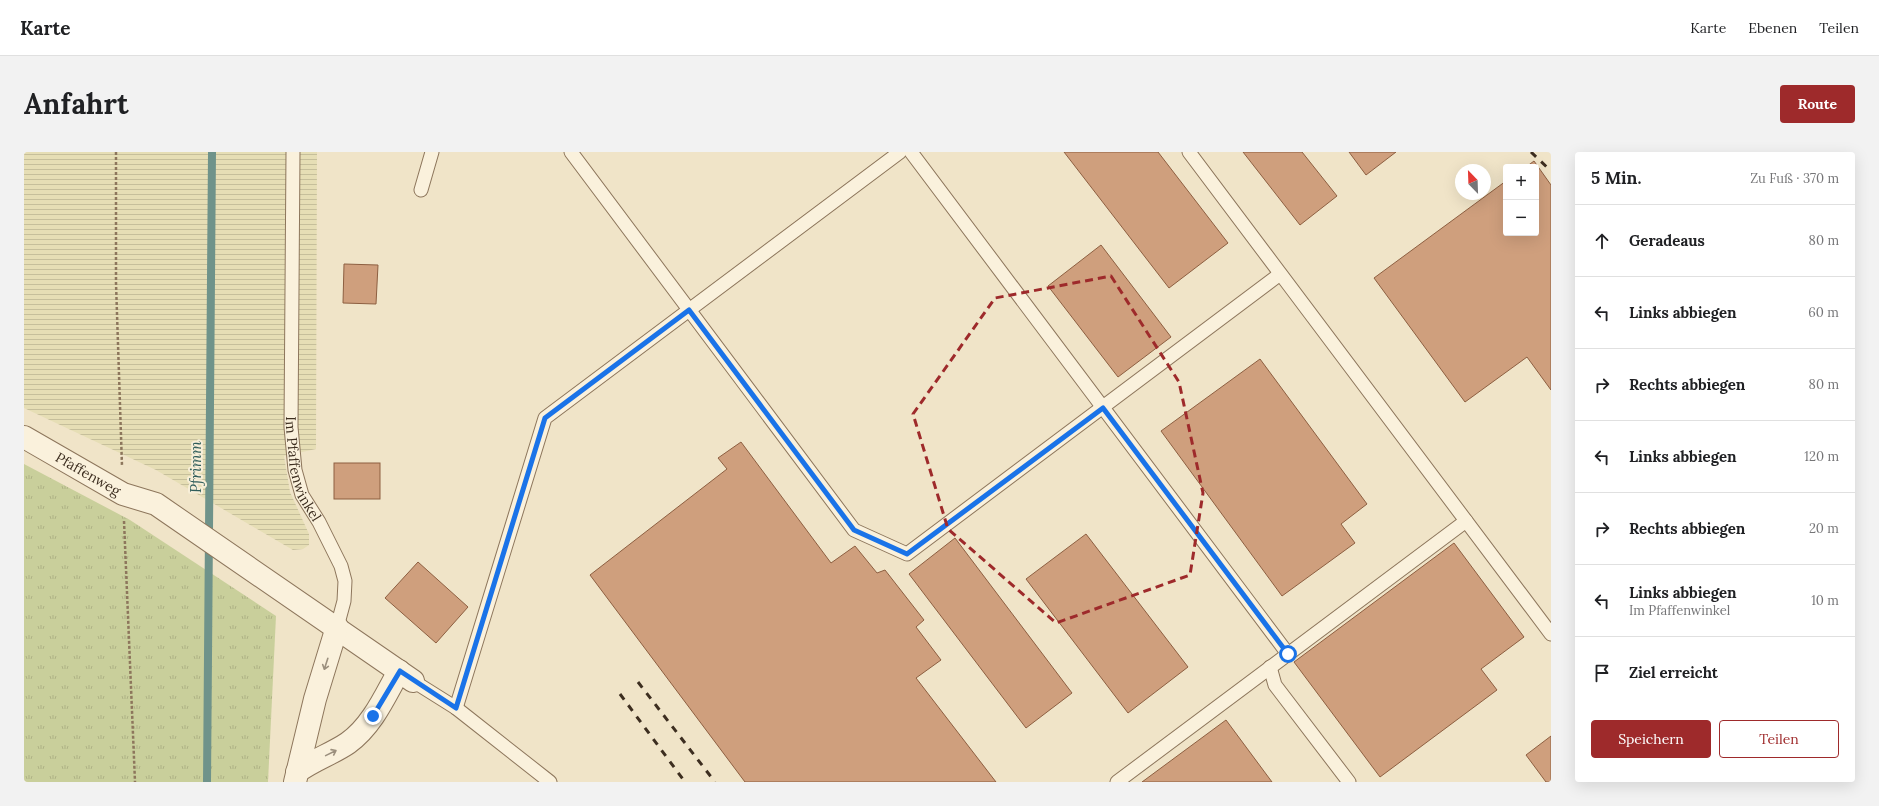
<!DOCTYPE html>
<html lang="de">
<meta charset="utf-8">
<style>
body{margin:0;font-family:Lora,serif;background:#f2f2f2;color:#202124}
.controls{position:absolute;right:12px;top:12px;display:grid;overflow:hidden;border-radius:4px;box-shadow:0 4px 16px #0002}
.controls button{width:36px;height:36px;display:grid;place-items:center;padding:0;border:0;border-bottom:1px solid #e0e0e0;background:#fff;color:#202124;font:20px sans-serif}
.compass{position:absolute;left:1431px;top:12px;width:36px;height:36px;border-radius:50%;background:#fff;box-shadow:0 4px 16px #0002;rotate:337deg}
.stop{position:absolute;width:12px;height:12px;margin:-9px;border:3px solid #1a73e8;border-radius:50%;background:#fff}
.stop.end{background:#1a73e8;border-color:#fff;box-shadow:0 1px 4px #0008}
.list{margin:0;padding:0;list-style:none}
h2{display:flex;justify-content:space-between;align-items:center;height:52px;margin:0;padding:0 16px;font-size:17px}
h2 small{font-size:13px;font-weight:400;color:#757577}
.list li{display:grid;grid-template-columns:26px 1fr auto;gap:12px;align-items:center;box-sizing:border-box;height:72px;padding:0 16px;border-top:1px solid #e0e0e0}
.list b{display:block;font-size:15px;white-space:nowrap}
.list p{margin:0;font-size:13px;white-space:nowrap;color:#757577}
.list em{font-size:13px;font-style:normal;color:#757577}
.actions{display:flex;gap:8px;padding:12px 16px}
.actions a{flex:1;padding:9px 0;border:1px solid #9e2a2b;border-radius:4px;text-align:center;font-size:14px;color:#9e2a2b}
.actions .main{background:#9e2a2b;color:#fff}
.icon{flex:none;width:22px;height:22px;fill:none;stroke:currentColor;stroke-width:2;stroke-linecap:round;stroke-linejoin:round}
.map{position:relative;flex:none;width:1527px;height:630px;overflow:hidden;border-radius:4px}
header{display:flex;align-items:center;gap:24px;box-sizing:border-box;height:56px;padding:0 20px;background:#fff;border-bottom:1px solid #e0e0e0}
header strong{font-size:19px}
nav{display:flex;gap:22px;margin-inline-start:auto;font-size:14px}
.intro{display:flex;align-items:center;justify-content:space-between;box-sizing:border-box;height:96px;padding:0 24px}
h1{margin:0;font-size:28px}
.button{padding:10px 18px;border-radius:4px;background:#9e2a2b;color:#fff;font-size:14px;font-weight:700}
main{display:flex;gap:24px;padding:0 24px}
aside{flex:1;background:#fff;border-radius:4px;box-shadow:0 4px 16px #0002}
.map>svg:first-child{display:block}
.farmland{fill:url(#farmland-rules)}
.grass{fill:url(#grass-tufts)}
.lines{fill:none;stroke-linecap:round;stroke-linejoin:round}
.stream{stroke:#6f938a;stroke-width:8}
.building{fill:#cf9f7d;stroke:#8d5f41}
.service-casing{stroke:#8d765c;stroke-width:15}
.minor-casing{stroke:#8d765c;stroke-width:24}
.path{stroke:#8d765c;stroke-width:2.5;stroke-dasharray:3 2;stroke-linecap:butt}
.service{stroke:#faf1dc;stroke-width:13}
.minor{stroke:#faf1dc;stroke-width:22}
.rail{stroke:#3d2e20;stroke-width:3;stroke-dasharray:7 7;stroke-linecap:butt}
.oneway{stroke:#9c907e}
.route{stroke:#1a73e8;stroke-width:5}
.marked{fill:none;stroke:#9e2a2b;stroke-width:3;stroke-dasharray:8 5;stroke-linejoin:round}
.labels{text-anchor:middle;stroke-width:4;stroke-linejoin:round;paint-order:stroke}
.street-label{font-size:14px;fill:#3d2e20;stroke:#f7eed8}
.water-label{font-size:15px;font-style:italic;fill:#2f5d5a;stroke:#f7eed8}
</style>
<header>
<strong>Karte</strong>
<nav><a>Karte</a><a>Ebenen</a><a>Teilen</a></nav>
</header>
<div class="intro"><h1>Anfahrt</h1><a class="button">Route</a></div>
<main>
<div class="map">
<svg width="1527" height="630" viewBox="0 0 1527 630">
<defs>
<pattern id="farmland-rules" width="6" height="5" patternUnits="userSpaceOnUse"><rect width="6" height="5" fill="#e6deb5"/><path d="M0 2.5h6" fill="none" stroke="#c6bf9b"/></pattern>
<pattern id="grass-tufts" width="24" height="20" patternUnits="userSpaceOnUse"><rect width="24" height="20" fill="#c9cf9b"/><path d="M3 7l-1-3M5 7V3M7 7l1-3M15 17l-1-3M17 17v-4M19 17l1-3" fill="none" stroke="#aeb285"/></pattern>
</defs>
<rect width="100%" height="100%" fill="#f0e4c8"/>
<path class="farmland" d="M0 0H293L292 297 260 304 266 340 285 382V393L279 397 269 398 132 318 0 256Z"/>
<path class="grass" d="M0 312 106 368 252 464 244 630H0Z"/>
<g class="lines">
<path class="stream" d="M183 630 188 0"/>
</g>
<g class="building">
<path d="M1040 0H1134L1204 91 1145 136Z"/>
<path d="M1219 0H1278L1313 44 1276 73Z"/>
<path d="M1325 0H1372L1342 23Z"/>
<path d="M1510 9 1527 33V238L1503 205 1441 250 1350 126 1482 29V81H1512V15H1502Z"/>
<path d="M1077 93 1147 185 1094 225 1024 134Z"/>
<path d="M320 112 354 113 352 152 319 151Z"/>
<path d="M1236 207 1343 352 1317 372 1331 391 1258 444 1137 279Z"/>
<path d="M717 290 807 411 831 394 853 421 861 418 900 468 892 475 917 508 892 526 972 630H721L566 423 703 317 694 306Z"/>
<rect x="310" y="311" width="46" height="36"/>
<path d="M1062 382 1164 515 1104 561 1002 427Z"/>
<path d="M931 386 1048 541 1002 576 885 422Z"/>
<path d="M1430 391 1500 485 1457 517 1473 538 1356 625 1270 510Z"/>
<path d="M394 410 444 455 412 491 361 446Z"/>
<path d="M1202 568 1248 630H1118Z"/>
<path d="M1527 584V630H1522L1502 603Z"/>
</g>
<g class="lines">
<defs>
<g id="service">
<path id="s1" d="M269 0 267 275 271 318 278 343 295 370 317 414 321 429 320 449 313 475"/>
<path d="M547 0 830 378 883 402 1256 122"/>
<path d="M887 0 1264 502"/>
<path d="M1165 0 1527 482"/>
<path d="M397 38 408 0"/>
<path d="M1246 515 1251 533 1325 630"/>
<path d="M389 529 432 556 526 630"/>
<path d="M432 556 521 266 876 0"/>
<path d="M1093 630 1442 369"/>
</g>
<g id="minor">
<path id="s2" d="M0 285 99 342 132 352 389 529"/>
<path d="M273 620C289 608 308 602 324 591 348 574 361 544 375 519"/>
<path d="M271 630 291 547 313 475"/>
</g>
</defs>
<use href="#service" class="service-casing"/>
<use href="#minor" class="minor-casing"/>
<g class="path">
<path d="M92 0V131L98 314"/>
<path d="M100 369 111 630"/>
</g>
<use href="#service" class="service"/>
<use href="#minor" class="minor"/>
<g class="rail">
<path d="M1507 0 1527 19"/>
<path d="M614 530 691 630"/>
<path d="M596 542 661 630"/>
</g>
</g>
<defs><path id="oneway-shaft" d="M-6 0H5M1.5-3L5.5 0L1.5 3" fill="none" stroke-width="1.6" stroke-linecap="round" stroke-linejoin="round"/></defs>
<g class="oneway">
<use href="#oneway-shaft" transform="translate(302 512) rotate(108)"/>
<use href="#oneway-shaft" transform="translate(307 601) rotate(-26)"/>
</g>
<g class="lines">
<path class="route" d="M349 564 376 519 432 556 521 266 665 158 830 378 883 402 1079 256 1264 502"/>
</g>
<path class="marked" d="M1087 124 1155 230 1179 341 1166 423 1032 471 924 377 889 262 971 146Z"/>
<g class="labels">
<g class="street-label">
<text dy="5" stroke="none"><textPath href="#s1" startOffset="319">Im Pfaffenwinkel</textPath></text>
<text dy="5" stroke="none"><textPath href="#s2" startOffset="74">Pfaffenweg</textPath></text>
</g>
<g class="water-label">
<text transform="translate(172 315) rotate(-90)" y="5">Pfrimm</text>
</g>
</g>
</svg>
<div class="controls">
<button>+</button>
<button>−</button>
</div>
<svg class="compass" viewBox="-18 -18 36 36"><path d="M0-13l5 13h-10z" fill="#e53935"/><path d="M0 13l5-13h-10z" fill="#757577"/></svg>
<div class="stop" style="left:1264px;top:502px"></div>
<div class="stop end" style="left:349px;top:564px"></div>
</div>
<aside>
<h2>5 Min.<small>Zu Fuß · 370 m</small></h2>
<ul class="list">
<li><svg class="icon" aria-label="ahead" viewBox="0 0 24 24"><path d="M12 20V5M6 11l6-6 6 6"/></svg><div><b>Geradeaus</b></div><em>80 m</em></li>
<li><svg class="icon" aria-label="left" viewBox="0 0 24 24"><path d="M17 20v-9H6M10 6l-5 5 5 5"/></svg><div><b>Links abbiegen</b></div><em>60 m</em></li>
<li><svg class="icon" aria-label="right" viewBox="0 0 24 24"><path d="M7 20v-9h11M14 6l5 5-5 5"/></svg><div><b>Rechts abbiegen</b></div><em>80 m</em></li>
<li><svg class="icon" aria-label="left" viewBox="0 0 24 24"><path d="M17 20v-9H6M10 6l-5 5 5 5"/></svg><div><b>Links abbiegen</b></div><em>120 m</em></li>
<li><svg class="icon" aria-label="right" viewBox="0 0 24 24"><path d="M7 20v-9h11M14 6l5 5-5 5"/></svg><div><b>Rechts abbiegen</b></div><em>20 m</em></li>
<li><svg class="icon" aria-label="left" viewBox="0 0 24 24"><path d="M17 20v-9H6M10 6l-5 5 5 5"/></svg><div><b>Links abbiegen</b><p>Im Pfaffenwinkel</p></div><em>10 m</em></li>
<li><svg class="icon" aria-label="arrive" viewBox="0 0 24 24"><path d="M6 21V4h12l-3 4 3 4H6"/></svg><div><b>Ziel erreicht</b></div></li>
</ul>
<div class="actions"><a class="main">Speichern</a><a>Teilen</a></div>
</aside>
</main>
